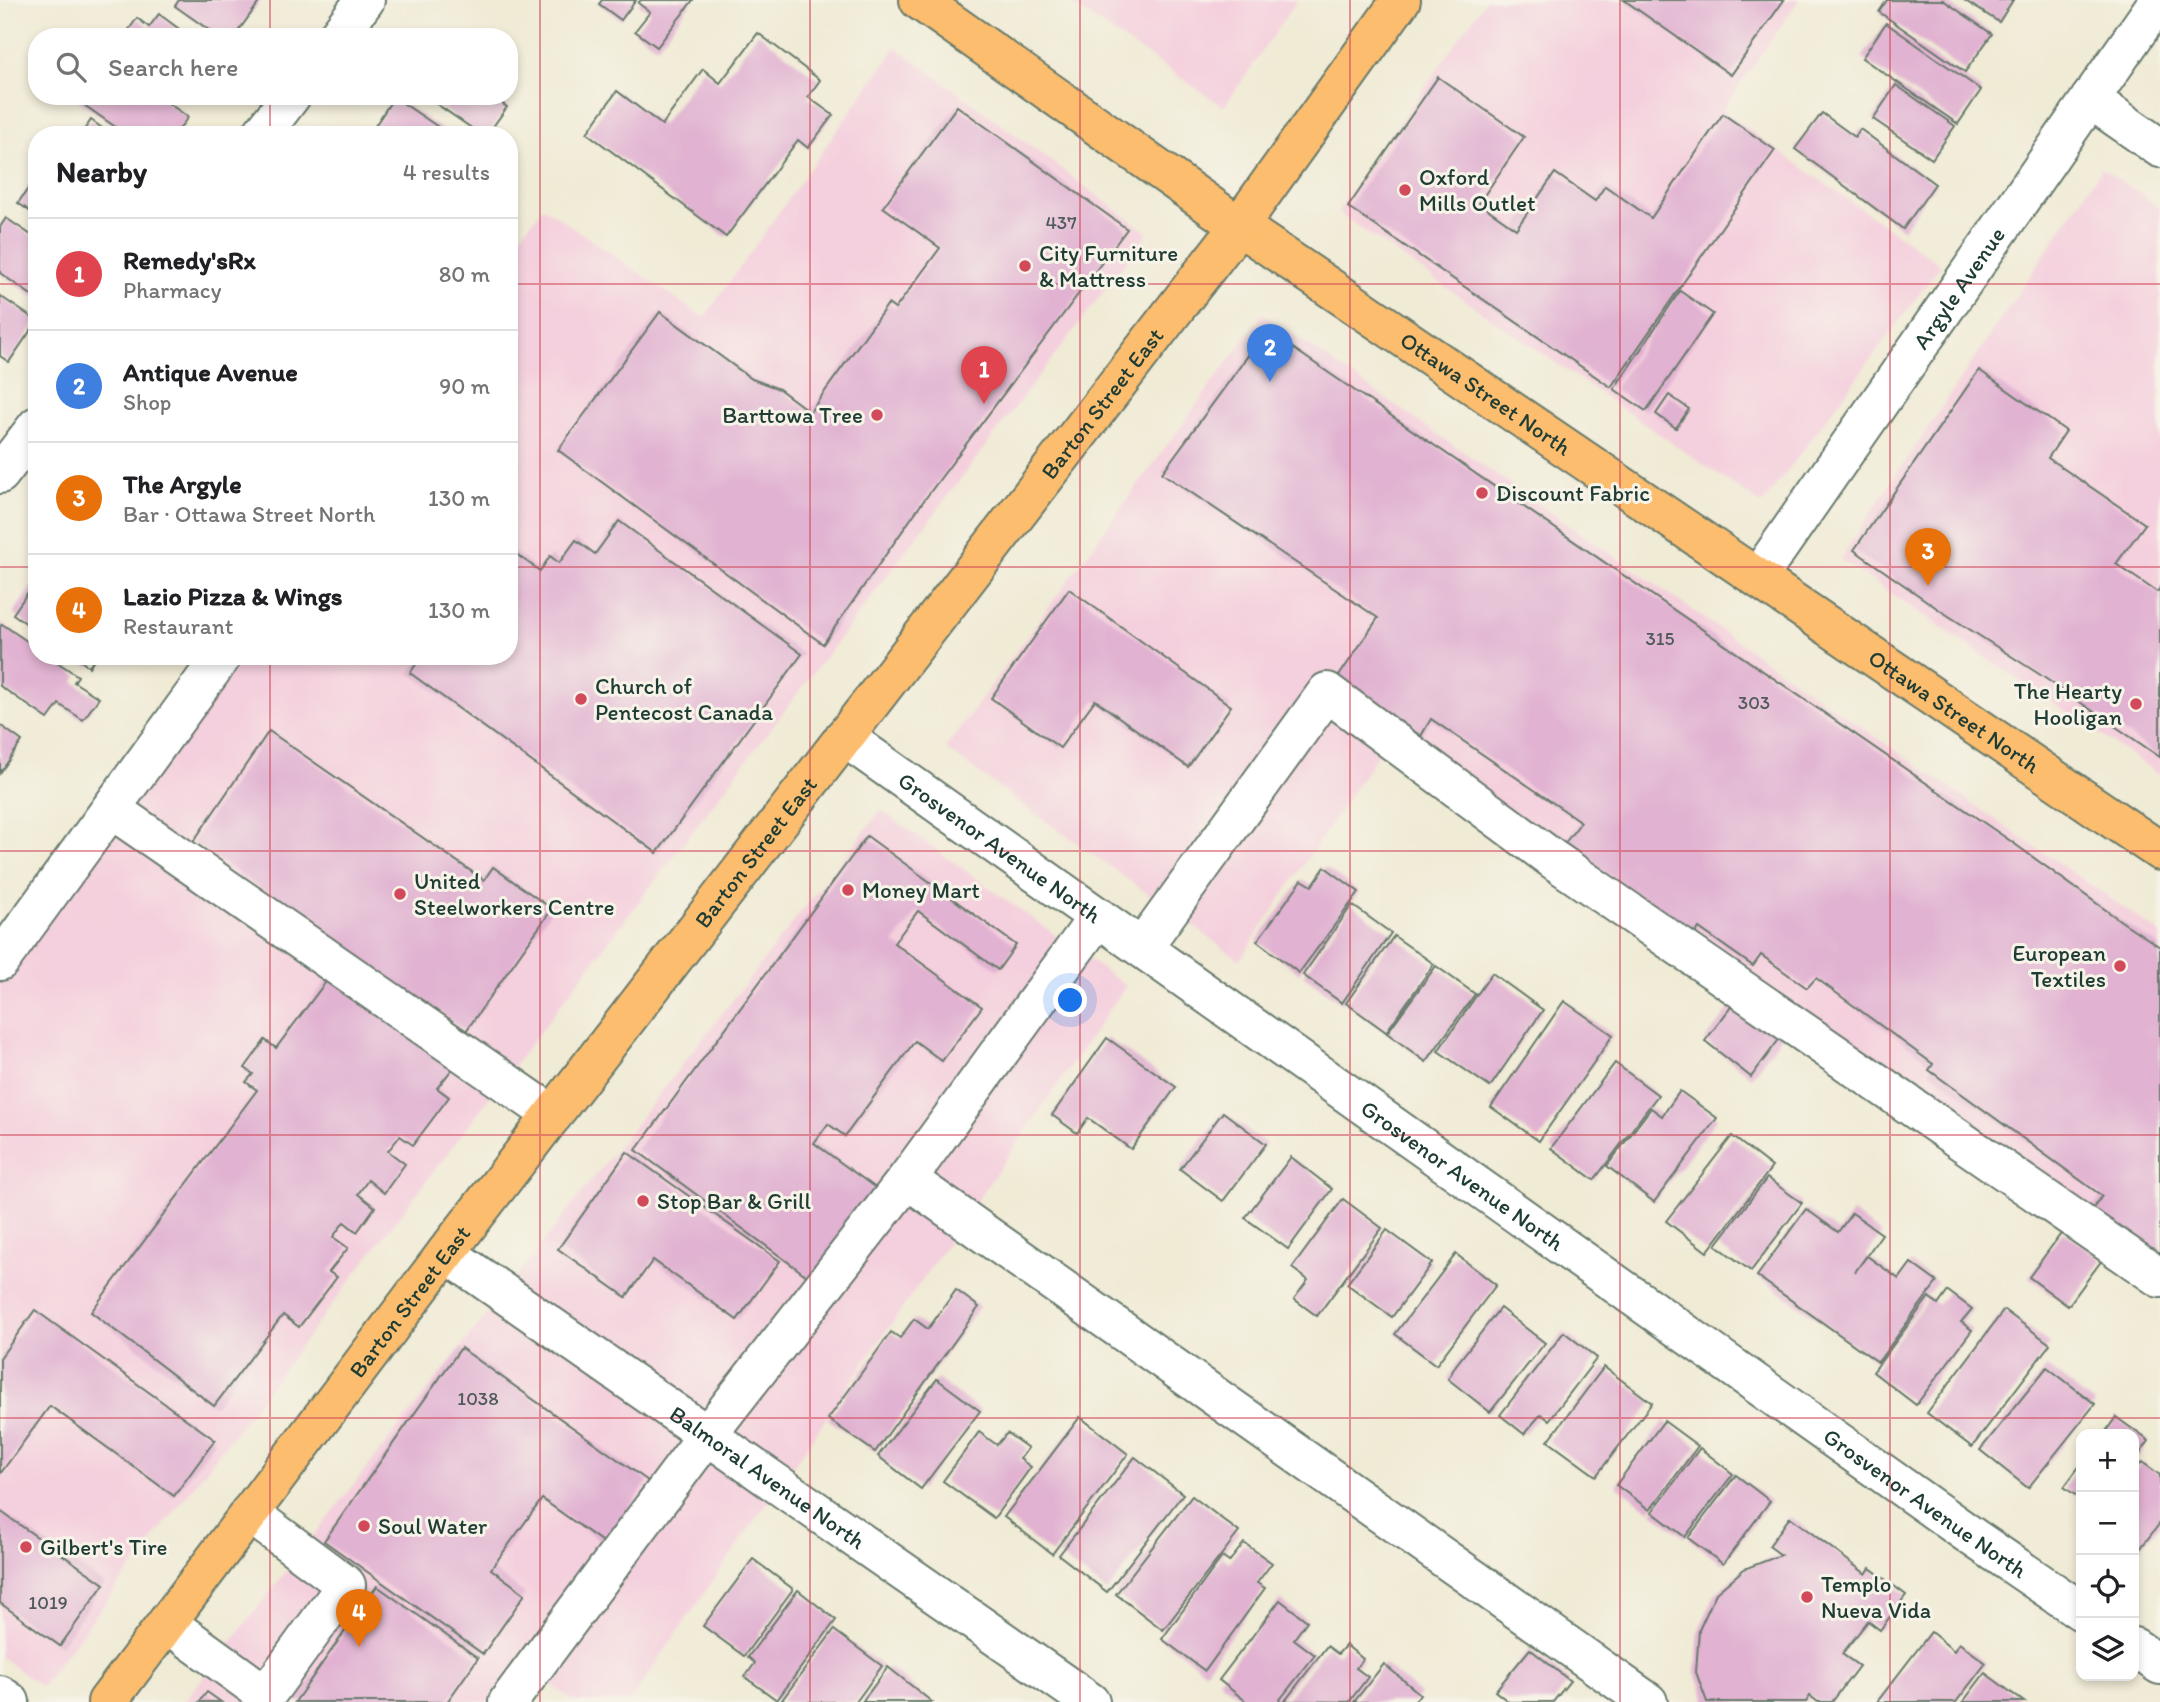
<!DOCTYPE html>
<meta charset="utf-8">
<style>
body{margin:0;font-family:Itim,sans-serif;background:#f2f2f2;color:#202124}
.controls{position:absolute;right:21px;bottom:21px;display:grid;overflow:hidden;border-radius:14px;box-shadow:0 4px 10px #0003}
.controls button{width:63px;height:63px;display:grid;place-items:center;padding:0;border:0;border-bottom:2px solid #e0e0e0;background:#fff;color:#202124;font:35px sans-serif}
.you{position:absolute;left:1071px;top:1001px;width:24px;height:24px;margin:-18px;border:5px solid #fff;border-radius:50%;background:#1a73e8;box-shadow:0 0 0 10px #1a73e833}
.badge{display:grid;place-items:center;width:46px;height:46px;border-radius:50%;background:#7c3aed;color:#fff;font-size:23px;font-weight:700}
.pin{position:absolute;translate:-50% -58px;filter:drop-shadow(0 2px 4px #0008)}
.pin::after{content:'';position:absolute;top:37px;width:24px;height:21px;background:inherit;clip-path:polygon(0 0,100% 0,50% 100%)}
.list{margin:0;padding:0;list-style:none}
h2{display:flex;justify-content:space-between;align-items:center;height:91px;margin:0;padding:0 28px;font-size:30px}
h2 small{font-size:23px;font-weight:400;color:#757577}
.list li{display:grid;grid-template-columns:46px 1fr auto;gap:21px;align-items:center;box-sizing:border-box;height:112px;padding:0 28px;border-top:2px solid #e0e0e0}
.list b{display:block;font-size:26px;white-space:nowrap}
.list p{margin:0;font-size:23px;white-space:nowrap;color:#757577}
.list em{font-size:23px;font-style:normal;color:#757577}
.icon{flex:none;width:38px;height:38px;fill:none;stroke:currentColor;stroke-width:2;stroke-linecap:round;stroke-linejoin:round}
.map{position:relative;flex:none;width:2160px;height:1702px;overflow:hidden}
.search{position:absolute;background:#fff;box-shadow:0 4px 10px #0003;left:28px;top:28px;width:490px;height:77px;display:flex;align-items:center;gap:18px;box-sizing:border-box;padding:0 24px;border-radius:28px;color:#757577;font-size:26px}
.panel{position:absolute;background:#fff;box-shadow:0 4px 10px #0003;left:28px;top:126px;width:490px;height:539px;border-radius:28px}
.map>svg:first-child{display:block}
.built{fill:#f4cfdd}
.building{fill:#e1b2d1}
.lines{fill:none;stroke-linecap:round;stroke-linejoin:round}
.minor-casing{stroke:#687a6c;stroke-width:42}
.major-casing{stroke:#687a6c;stroke-width:42}
.minor{stroke:#fff;stroke-width:38}
.major{stroke:#fcbd6e;stroke-width:38}
.grid{fill:none;stroke:#d1495b;stroke-width:2;stroke-opacity:0.55}
.poi-dot{fill:#d1495b;stroke:#f7f3e8;stroke-width:2.5}
.labels{text-anchor:middle;stroke-width:6;stroke-linejoin:round;paint-order:stroke}
.number-label{font-size:19px;fill:#505a5b}
.poi-label{font-size:23px;fill:#1f3d34;stroke:#f7f3e8;text-anchor:start}
.street-label{font-size:23px;fill:#1f3d34;stroke:#f7f3e8}
</style>
<div class="map">
<svg width="2160" height="1702" viewBox="0 0 2160 1702">
<rect width="100%" height="100%" fill="#f7f3e8"/>
<filter id="ink" filterUnits="userSpaceOnUse"><feTurbulence type="fractalNoise" baseFrequency=".0143" numOctaves="2"/><feDisplacementMap in="SourceGraphic" scale="14" xChannelSelector="R" yChannelSelector="G"/><feConvolveMatrix kernelMatrix="1 2 1 2 8 2 1 2 1" color-interpolation-filters="sRGB"/></filter>
<filter id="wash" filterUnits="userSpaceOnUse"><feTurbulence type="fractalNoise" baseFrequency=".00686" numOctaves="4" result="noise"/><feDisplacementMap in="SourceGraphic" scale="28" xChannelSelector="R" yChannelSelector="G"/><feGaussianBlur stdDeviation="1.57" result="paint"/><feColorMatrix in="noise" values="0 0 0 0 0 0 0 0 0 0 0 0 0 0 0 0 0 1.4 0 .05"/><feComposite in="paint" operator="in"/></filter>
<g filter="url(#wash)">
<rect width="100%" height="100%" fill="#f0ebd5"/>
<g class="built">
<path d="M1065 0H1297L1224 107Z"/>
<path d="M1486 0H1799L1722 111 1941 265 1762 505 1337 212Z"/>
<path d="M896 47 1148 233 41 1687 0 1656V942L205 656H509V248H511L543 207 704 318Z"/>
<path d="M2102 168 2160 208V775L1840 559Z"/>
<path d="M1263 314 2160 933V1271L1387 740 1240 960 945 749Z"/>
<path d="M881 810 1126 986 629 1702H575L537 1674 514 1702H184Z"/>
</g>
<g id="blocks">
<g class="building">
<path d="M179 0H258L260 1 234 37H219L175 6Z"/>
<path d="M602 0H636L621 20 599 4Z"/>
<path d="M641 0H693L657 47 635 31 650 12 638 3Z"/>
<path d="M1624 0H1784L1731 75Z"/>
<path d="M1887 0H1943L1992 34 1965 72 1879 12Z"/>
<path d="M1964 0H2013L1999 22Z"/>
<path d="M159 14 190 37H124L137 18 149 27Z"/>
<path d="M1886 23 1981 90 1958 124 1862 58Z"/>
<path d="M758 33 820 80 808 97 833 115 808 148 798 140 726 237 587 133 617 91 662 125 703 69 720 83Z"/>
<path d="M1438 77 1524 137 1479 203 1516 229 1555 173 1595 201 1605 186 1651 218 1723 114 1775 150 1611 387 1348 207Z"/>
<path d="M1896 85 1955 126 1932 159 1873 119Z"/>
<path d="M80 96H158L188 117 175 135H127L77 100Z"/>
<path d="M425 96H500L497 100 507 107 487 135 476 131Z"/>
<path d="M394 97 450 135H369Z"/>
<path d="M957 106 1127 229 922 503 823 644 558 450 660 312 752 379 779 389 810 412 888 304 895 309 940 248 883 207Z"/>
<path d="M1822 113 1855 137 1860 129 1935 184 1903 229 1795 149Z"/>
<path d="M91 120 112 135H81Z"/>
<path d="M37 176V216L18 203Z"/>
<path d="M6 218 37 239V299L0 273V227Z"/>
<path d="M1680 291 1713 314 1646 411 1614 389Z"/>
<path d="M0 296 37 321 9 362 0 356Z"/>
<path d="M1278 338 2012 842 2121 921 2160 947V1261L2092 1210 2102 1196 1929 1070 1933 1064 1816 978 1807 988 1761 955 1753 966 1699 928 1694 936 1565 843 1581 822 1431 719 1421 736 1337 679 1378 618 1162 473 1258 342Z"/>
<path d="M1979 370 2066 431 2048 458 2145 524 2116 564 2157 592 2160 588V757L2039 674 1941 611 1854 550Z"/>
<path d="M1669 395 1689 409 1676 428 1656 414Z"/>
<path d="M619 521 802 654 657 853 410 673 422 656H509V549L540 571 550 556 559 563 576 540 595 554Z"/>
<path d="M37 579V631L13 614Z"/>
<path d="M1069 589 1231 706 1188 767 1095 700 1060 748 991 698Z"/>
<path d="M2 624 37 648V656H48L78 676 74 682 99 698 83 720 59 704 48 719 0 686V627Z"/>
<path d="M74 656H96L89 667Z"/>
<path d="M0 725 22 741 0 773Z"/>
<path d="M269 731 484 880 493 867 552 909 466 1031 193 842Z"/>
<path d="M867 836 1016 945 998 970 918 911 894 943 982 1007 942 1061 915 1041 845 1136 828 1124 814 1143 877 1189 811 1279 636 1150Z"/>
<path d="M1325 867 1359 892 1299 973 1257 941 1302 880 1312 886Z"/>
<path d="M1352 905 1391 933 1342 1003 1303 975Z"/>
<path d="M1394 936 1434 964 1386 1032 1346 1003Z"/>
<path d="M1436 966 1475 994 1426 1062 1387 1033Z"/>
<path d="M1492 973 1543 1010 1490 1087 1438 1051Z"/>
<path d="M331 975 454 1067 437 1088 449 1097 413 1145 400 1136 388 1151 405 1164 384 1193 368 1180 358 1194 375 1207 357 1232 344 1222 333 1237 348 1248 329 1272 337 1277 299 1327 283 1315 214 1406 91 1312 257 1090 246 1082 253 1074 245 1068 265 1040 276 1048Z"/>
<path d="M1740 995 1786 1030 1751 1077 1705 1041Z"/>
<path d="M1564 1001 1613 1035 1539 1141 1491 1107Z"/>
<path d="M1107 1038 1176 1087 1131 1149 1088 1118 1077 1133 1052 1115Z"/>
<path d="M1615 1063 1658 1095 1594 1180 1551 1148Z"/>
<path d="M1680 1091 1717 1118 1654 1202 1607 1166 1651 1108 1662 1116Z"/>
<path d="M1223 1112 1266 1144 1223 1201 1180 1169Z"/>
<path d="M1732 1136 1772 1167 1707 1252 1666 1221Z"/>
<path d="M627 1152 780 1261 737 1320 653 1260 626 1297 558 1249Z"/>
<path d="M1291 1157 1332 1189 1288 1249 1245 1218Z"/>
<path d="M1767 1178 1802 1203 1751 1271 1716 1245Z"/>
<path d="M1343 1199 1382 1228 1317 1316 1294 1299 1308 1280 1292 1268Z"/>
<path d="M1806 1209 1838 1232 1852 1213 1882 1234 1855 1272 1867 1256 1899 1279 1911 1263 1937 1282 1878 1362 1757 1276Z"/>
<path d="M1387 1230 1432 1263 1392 1317 1347 1284Z"/>
<path d="M2063 1231 2102 1260 2068 1306 2029 1277Z"/>
<path d="M1456 1254 1496 1285 1436 1365 1395 1334Z"/>
<path d="M956 1290 979 1307 875 1452 828 1419 891 1332 900 1338 914 1319 928 1329Z"/>
<path d="M1948 1291 1972 1309 1961 1322 1972 1330 1916 1405 1873 1372 1929 1297 1938 1305Z"/>
<path d="M1500 1308 1545 1343 1490 1412 1448 1379 1456 1365Z"/>
<path d="M35 1310 215 1440 174 1496 50 1406 0 1474V1358Z"/>
<path d="M2004 1310 2050 1344 1972 1447 1927 1413Z"/>
<path d="M1564 1332 1597 1358 1549 1420 1541 1414 1524 1434 1500 1415Z"/>
<path d="M461 1348 648 1481 604 1543 542 1499 491 1569 525 1594 483 1654 324 1541Z"/>
<path d="M1604 1367 1652 1403 1596 1476 1548 1441Z"/>
<path d="M2047 1367 2095 1404 2028 1488 1980 1450Z"/>
<path d="M937 1379 980 1411 921 1489 878 1456Z"/>
<path d="M1080 1417 1128 1454 1052 1554 1004 1517Z"/>
<path d="M2116 1417 2149 1441 2134 1462V1434H2104Z"/>
<path d="M1664 1421 1698 1446 1650 1510 1616 1485Z"/>
<path d="M979 1432 997 1445 1007 1433 1028 1448 1020 1459 1031 1467 994 1518 943 1481Z"/>
<path d="M1700 1448 1733 1474 1685 1537 1652 1512Z"/>
<path d="M1135 1457 1183 1494 1107 1592 1059 1555Z"/>
<path d="M2142 1462 2160 1475V1523L2136 1554 2134 1553V1472Z"/>
<path d="M2081 1464V1499L2064 1487Z"/>
<path d="M1736 1475 1770 1501 1723 1564 1688 1538Z"/>
<path d="M1192 1496 1239 1532 1163 1630 1116 1594Z"/>
<path d="M0 1511 104 1584 60 1646 0 1603Z"/>
<path d="M1790 1517 1866 1574 1870 1568 1906 1595 1880 1630 1868 1621 1842 1654 1859 1666 1832 1702H1818L1810 1696 1806 1702H1707L1696 1672 1699 1630 1716 1593 1744 1569 1781 1555 1769 1546Z"/>
<path d="M1244 1543 1272 1563 1257 1583 1265 1588 1205 1671 1162 1639 1222 1557 1229 1562Z"/>
<path d="M753 1559 793 1589 744 1656 703 1626Z"/>
<path d="M377 1586 478 1658 447 1702H295Z"/>
<path d="M798 1590 836 1620 777 1700 745 1677 755 1663 748 1657Z"/>
<path d="M1280 1600 1307 1621 1294 1639 1315 1655 1278 1702H1247L1219 1680Z"/>
<path d="M834 1630 882 1666 856 1702H785L782 1700Z"/>
<path d="M1931 1632 1954 1651 1959 1643 1986 1663 1956 1702H1877Z"/>
<path d="M1346 1645 1363 1659 1356 1668 1368 1677 1349 1702 1285 1701 1327 1646 1338 1654Z"/>
<path d="M1530 1649 1570 1681 1553 1702H1509L1495 1691Z"/>
<path d="M1384 1664 1420 1694 1414 1702H1354Z"/>
<path d="M888 1667 932 1702H862Z"/>
<path d="M1985 1673 2024 1702H1963Z"/>
<path d="M207 1692 221 1702H199Z"/>
</g>
</g>
</g>
<g filter="url(#ink)">
<use href="#blocks" fill-opacity="0" stroke="#687a6c" stroke-width="2"/>
<g class="lines">
<defs>
<g id="minor">
<path d="M337 37 365 0"/>
<path d="M2090 99 2160 148"/>
<path d="M261 135 291 96"/>
<path d="M0 474 37 426"/>
<path id="s1" d="M1758 577 2159 0"/>
<path id="s2" d="M844 737 1974 1538 2081 1611"/>
<path d="M111 809 553 1115"/>
<path d="M1142 948 1327 692 1554 860 2160 1278"/>
<path d="M0 961 222 656"/>
<path d="M907 1179 1648 1702"/>
<path id="s3" d="M446 1253 1090 1702"/>
<path d="M167 1623 266 1695 346 1585 249 1513"/>
<path d="M2134 1647 2160 1665"/>
<path d="M0 1695 10 1702"/>
<path d="M508 1702 708 1434 907 1179 1098 917"/>
</g>
<g id="major">
<path id="s4" d="M919 0 1239 226 2160 851"/>
<path id="s5" d="M107 1702 446 1253 1239 226 1401 0"/>
</g>
</defs>
<use href="#minor" class="minor-casing"/>
<use href="#major" class="major-casing"/>
<use href="#minor" class="minor"/>
<use href="#major" class="major"/>
</g>
</g>
<path class="grid" d="M270 0V37M540 0V1702M810 0V1702M1080 0V1702M1350 0V1702M1620 0V1702M1890 0V1702M270 96V135M0 284H37M509 284H2160M0 567H37M509 567H2160M270 656V1702M0 851H2160M0 1135H2160M0 1418H2160"/>
<g class="poi-dot">
<circle cx="1405" cy="190" r="7"/>
<circle cx="1025" cy="266" r="7"/>
<circle cx="877" cy="415" r="7"/>
<circle cx="1482" cy="493" r="7"/>
<circle cx="581" cy="699" r="7"/>
<circle cx="2136" cy="704" r="7"/>
<circle cx="848" cy="890" r="7"/>
<circle cx="400" cy="894" r="7"/>
<circle cx="2120" cy="966" r="7"/>
<circle cx="643" cy="1201" r="7"/>
<circle cx="364" cy="1526" r="7"/>
<circle cx="26" cy="1547" r="7"/>
<circle cx="1807" cy="1597" r="7"/>
</g>
<g class="labels">
<g class="number-label">
<text x="1061" y="229">437</text>
<text x="1660" y="645">315</text>
<text x="1754" y="709">303</text>
<text x="478" y="1405">1038</text>
<text x="48" y="1609">1019</text>
</g>
<g class="poi-label">
<text x="1419" y="185">Oxford<tspan x="1419" dy="26">Mills Outlet</tspan></text>
<text x="1039" y="261">City Furniture<tspan x="1039" dy="26">&amp; Mattress</tspan></text>
<text x="863" y="423" text-anchor="end">Barttowa Tree</text>
<text x="1496" y="501">Discount Fabric</text>
<text x="595" y="694">Church of<tspan x="595" dy="26">Pentecost Canada</tspan></text>
<text x="2122" y="699" text-anchor="end">The Hearty<tspan x="2122" dy="26">Hooligan</tspan></text>
<text x="414" y="889">United<tspan x="414" dy="26">Steelworkers Centre</tspan></text>
<text x="862" y="898">Money Mart</text>
<text x="2106" y="961" text-anchor="end">European<tspan x="2106" dy="26">Textiles</tspan></text>
<text x="657" y="1209">Stop Bar &amp; Grill</text>
<text x="378" y="1534">Soul Water</text>
<text x="40" y="1555">Gilbert's Tire</text>
<text x="1821" y="1592">Templo<tspan x="1821" dy="26">Nueva Vida</tspan></text>
</g>
<g class="street-label">
<text dy="8" stroke="none"><textPath href="#s1" startOffset="352">Argyle Avenue</textPath></text>
<text dy="8" stroke="none"><textPath href="#s4" startOffset="690">Ottawa Street North</textPath></text>
<text dy="8" stroke="none"><textPath href="#s5" startOffset="1636">Barton Street East</textPath></text>
<text dy="8" stroke="none"><textPath href="#s4" startOffset="1256">Ottawa Street North</textPath></text>
<text dy="8" stroke="none"><textPath href="#s2" startOffset="191">Grosvenor Avenue North</textPath></text>
<text dy="8" stroke="none"><textPath href="#s5" startOffset="1069">Barton Street East</textPath></text>
<text dy="8" stroke="none"><textPath href="#s2" startOffset="758">Grosvenor Avenue North</textPath></text>
<text dy="8" stroke="none"><textPath href="#s5" startOffset="502">Barton Street East</textPath></text>
<text dy="8" stroke="none"><textPath href="#s3" startOffset="392">Balmoral Avenue North</textPath></text>
<text dy="8" stroke="none"><textPath href="#s2" startOffset="1325">Grosvenor Avenue North</textPath></text>
</g>
</g>
</svg>
<div class="controls">
<button>+</button>
<button>−</button>
<button><svg class="icon" aria-label="locate" viewBox="0 0 24 24"><circle cx="12" cy="12" r="6"/><path d="M12 2v4M12 18v4M2 12h4M18 12h4"/></svg></button>
<button><svg class="icon" aria-label="layers" viewBox="0 0 24 24"><path d="M12 4l9 5-9 5-9-5zM3 14l9 5 9-5"/></svg></button>
</div>
<div class="you"></div>
<div class="pin badge" style="left:984px;top:404px;background:#e0444e">1</div>
<div class="pin badge" style="left:1270px;top:382px;background:#3f7fe0">2</div>
<div class="pin badge" style="left:1928px;top:586px;background:#e8710a">3</div>
<div class="pin badge" style="left:359px;top:1647px;background:#e8710a">4</div>
<div class="search"><svg class="icon" aria-label="search" viewBox="0 0 24 24"><circle cx="10" cy="10" r="6"/><path d="M15 15l6 6"/></svg>Search here</div>
<section class="panel">
<h2>Nearby<small>4 results</small></h2>
<ul class="list">
<li><span class="badge" style="background:#e0444e">1</span><div><b>Remedy'sRx</b><p>Pharmacy</p></div><em>80 m</em></li>
<li><span class="badge" style="background:#3f7fe0">2</span><div><b>Antique Avenue</b><p>Shop</p></div><em>90 m</em></li>
<li><span class="badge" style="background:#e8710a">3</span><div><b>The Argyle</b><p>Bar · Ottawa Street North</p></div><em>130 m</em></li>
<li><span class="badge" style="background:#e8710a">4</span><div><b>Lazio Pizza &amp; Wings</b><p>Restaurant</p></div><em>130 m</em></li>
</ul>
</section>
</div>
